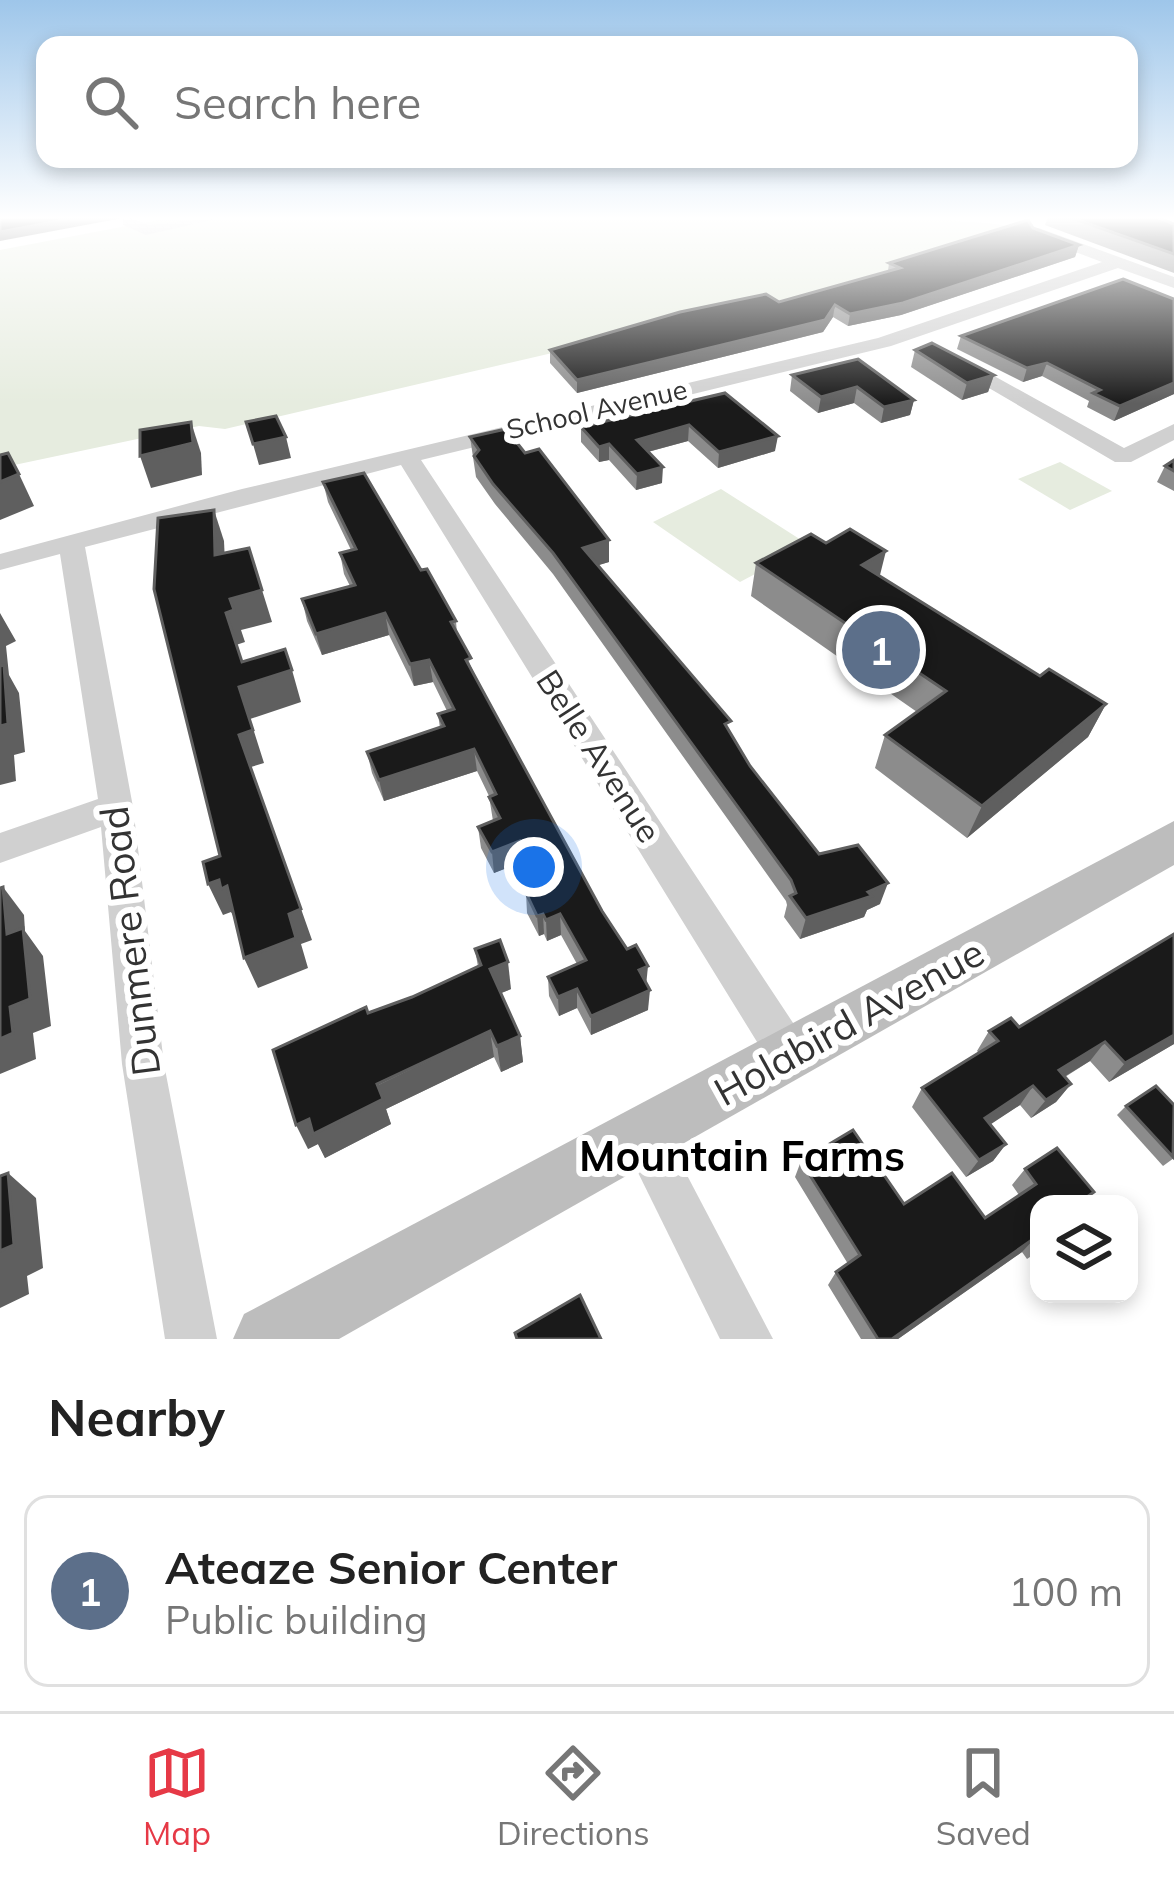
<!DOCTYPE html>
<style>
body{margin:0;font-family:Mulish,sans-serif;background:#f6f6f6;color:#222}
.controls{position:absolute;right:36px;bottom:36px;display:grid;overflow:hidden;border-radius:24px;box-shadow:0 6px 18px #0003}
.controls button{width:108px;height:108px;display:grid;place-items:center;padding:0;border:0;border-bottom:3px solid #e0e0e0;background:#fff;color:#222;font:60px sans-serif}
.you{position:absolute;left:534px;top:867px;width:42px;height:42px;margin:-30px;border:9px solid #fff;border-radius:50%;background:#1a73e8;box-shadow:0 0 0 18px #1a73e833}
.badge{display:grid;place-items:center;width:78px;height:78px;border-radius:50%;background:#e63946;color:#fff;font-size:39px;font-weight:700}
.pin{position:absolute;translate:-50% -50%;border:6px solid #fff;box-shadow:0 3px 12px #0006}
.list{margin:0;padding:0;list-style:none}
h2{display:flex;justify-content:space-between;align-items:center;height:156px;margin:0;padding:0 48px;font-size:51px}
h2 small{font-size:39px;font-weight:400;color:#767676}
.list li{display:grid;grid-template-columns:78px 1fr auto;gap:36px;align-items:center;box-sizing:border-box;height:192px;margin:0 24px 24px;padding:0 24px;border:3px solid #e0e0e0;border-radius:24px}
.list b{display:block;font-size:45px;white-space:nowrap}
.list p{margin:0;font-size:39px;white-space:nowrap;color:#767676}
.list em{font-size:39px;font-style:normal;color:#767676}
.icon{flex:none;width:66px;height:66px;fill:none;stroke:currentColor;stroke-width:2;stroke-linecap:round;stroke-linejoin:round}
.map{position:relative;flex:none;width:1174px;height:1339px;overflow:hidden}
.search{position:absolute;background:#fff;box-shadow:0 6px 18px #0003;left:36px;right:36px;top:36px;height:132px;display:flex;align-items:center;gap:30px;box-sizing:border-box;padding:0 42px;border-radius:24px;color:#767676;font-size:45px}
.sheet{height:372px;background:#fff}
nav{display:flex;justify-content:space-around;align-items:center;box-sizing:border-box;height:168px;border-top:3px solid #e0e0e0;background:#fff;font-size:33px;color:#767676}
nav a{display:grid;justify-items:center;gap:6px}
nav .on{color:#e63946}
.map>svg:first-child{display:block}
.green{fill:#e6ecdf}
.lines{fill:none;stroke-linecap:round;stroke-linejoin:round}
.street{fill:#d0d0d0;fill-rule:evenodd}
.secondary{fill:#bdbdbd;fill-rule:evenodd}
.wall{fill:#8c8c8c}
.shaded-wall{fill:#5f5f5f}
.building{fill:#1a1a1a;stroke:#5f5f5f;stroke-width:3}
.labels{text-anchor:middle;stroke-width:12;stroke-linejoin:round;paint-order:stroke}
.far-street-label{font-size:27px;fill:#333;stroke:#fff}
.street-label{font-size:33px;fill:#333;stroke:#fff}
.near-street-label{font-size:39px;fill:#333;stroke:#fff}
.near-neighbourhood-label{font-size:42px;font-weight:bold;fill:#000;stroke:#fff}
</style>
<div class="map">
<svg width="1174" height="1339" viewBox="0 0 1174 1339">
<rect width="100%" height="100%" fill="#fff"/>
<g class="green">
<path d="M174 217H933C964 225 994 219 1023 231L798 296 225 429 199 426 0 468V250Z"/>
<path d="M1060 462 1112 491 1070 510 1018 479Z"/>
<path d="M721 489 809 545 740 582 653 522Z"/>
</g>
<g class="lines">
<g class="street">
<path d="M129 217 148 225 225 217 146 235 123 225V219Z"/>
<path d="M1039 228 1174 277V288L1118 268 891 346 421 460 805 1041 811 1056 805 1071 790 1077 775 1071 401 465 85 547 133 807 164 1064 217 1339H165L122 1064 101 827 0 863V833L98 799 60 554 0 570V554L242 489 878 338 1102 262 1033 236 1031 233Z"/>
<path d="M960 357 1124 448 1174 424V440L1131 462H1115L953 367V359Z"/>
<path d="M642 1114 658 1120 773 1339H720L620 1136 626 1120Z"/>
</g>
<path class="secondary" d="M1174 821V865L339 1339H233L244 1314Z"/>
</g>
<g class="wall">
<path d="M1048 217H1157L1174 224V273L1045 225Z"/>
<path d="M1033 228 1079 245 1075 257 901 315 848 326 833 317 823 332 577 393 550 363V350L779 302 888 271 889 263Z"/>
<path d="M1174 299V394L1114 421 1087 407 1089 401 1042 376 1023 382 957 349 961 336Z"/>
<path d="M915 350 994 375 988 392 962 400 911 367Z"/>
<path d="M858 359 914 400 910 415 881 423 854 403 818 413 790 391 792 375Z"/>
<path d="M725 393 775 451 718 468 688 441 648 452 662 483 636 490 609 460 599 462 581 442V427Z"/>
<path d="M470 437 609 562 598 565 729 731 750 766 819 854 880 904 867 910 864 917 800 939 784 917 787 905 786 901 553 574 495 504 476 477Z"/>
<path d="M1174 460V491L1157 482 1165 466Z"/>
<path d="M323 482 421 570 456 621 457 634 473 671 602 911 646 984 648 1010 591 1035 577 1008 559 1016 549 996 548 977 577 964 561 935 547 941 544 934 539 936 527 913 526 893 535 889 522 862 494 873 481 848 478 827 493 821 489 796 477 771 384 801 372 773 367 752 440 728 438 714 447 711 433 682 414 686 389 635 322 655 307 621 302 599 350 586 344 574 340 553 351 550 328 502Z"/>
<path d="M756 563 880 576 1040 676 1106 704 1088 737 967 838 875 768 885 735 917 712 751 596Z"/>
<path d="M475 949 511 989 501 993 520 1036 523 1062 501 1072 494 1057 386 1109 391 1124 325 1158 318 1144 308 1149 368 1013 412 997 478 967Z"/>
<path d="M1019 1027 1174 1044 1109 1082 1090 1061 1065 1077 1071 1084 1056 1102 1031 1118 1020 1105 990 1124 1006 1144 993 1161 966 1177 912 1107 922 1088 979 1053 977 1051 989 1031Z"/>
<path d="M1126 1106 1174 1158 1163 1166 1117 1115Z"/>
<path d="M1057 1148 1039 1204V1251L1027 1259 1022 1252 898 1339H861L828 1285 836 1272 848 1264 795 1177 801 1161 904 1204 985 1218 1019 1195 1012 1185 1025 1169Z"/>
</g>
<g class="shaded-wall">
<path d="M80 217H128L0 241V232Z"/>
<path d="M1079 245 1075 257 901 315 848 326 850 314Z"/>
<path d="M835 305 833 317 823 332 577 393V380Z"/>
<path d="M1047 363 1042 376 1023 382 1027 368Z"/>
<path d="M994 375 988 392 962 400 967 383Z"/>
<path d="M1174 383V394L1114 421 1120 406Z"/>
<path d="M857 387 854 403 818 413 821 397Z"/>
<path d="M914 400 910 415 881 423 884 407Z"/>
<path d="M191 422 201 453 202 475 151 488 140 456Z"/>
<path d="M689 425 688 441 636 455 637 440Z"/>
<path d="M778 436 775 451 718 468 719 452Z"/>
<path d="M286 437 291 458 259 465 253 444Z"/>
<path d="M609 444V460L599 462V447Z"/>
<path d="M663 467 662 483 636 490 637 474Z"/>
<path d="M19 474 34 506 0 520V482Z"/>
<path d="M214 510 224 541 226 586 215 555Z"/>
<path d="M609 540V562L583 570V548Z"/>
<path d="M886 551 878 583 862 565Z"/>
<path d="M262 590 272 622 241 630 245 642 236 645 226 613 230 599Z"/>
<path d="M0 613 16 641 6 646 9 675 19 693 25 752 14 755 16 781 0 785Z"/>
<path d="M385 613 389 635 322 655 316 634Z"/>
<path d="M429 660 433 682 414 686 410 664Z"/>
<path d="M292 670 301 702 250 719 264 763 251 767 312 940 301 944 308 968 258 988 244 958 239 687Z"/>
<path d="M1106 704 1088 737 967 838 982 806Z"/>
<path d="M474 749 477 771 384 801 379 780Z"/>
<path d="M520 841 522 862 494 873 492 852Z"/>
<path d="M219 880 227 886 235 919 231 912 223 915 208 884Z"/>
<path d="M888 883 880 904 867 910 864 917 800 939 806 918Z"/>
<path d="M3 887 24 915 25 931 43 956 51 1026 33 1033 36 1059 0 1074V1039L10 1007Z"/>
<path d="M543 914 544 934 539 936 537 916Z"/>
<path d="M560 914 561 935 547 941 546 920Z"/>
<path d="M508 962 511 989 494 996 490 969Z"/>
<path d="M648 966 646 986 639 970Z"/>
<path d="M577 989V1008L559 1016 558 997Z"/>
<path d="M650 990 648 1010 591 1035V1016Z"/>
<path d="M490 1031 494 1057 386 1109 391 1124 325 1158 318 1144 308 1149 296 1125Z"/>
<path d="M1174 1035V1044L1109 1082 1125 1063Z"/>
<path d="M520 1036 523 1062 501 1072 497 1046Z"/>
<path d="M1105 1042 1090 1061 1044 1089 1059 1070Z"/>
<path d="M1071 1084 1056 1102 1031 1118 1046 1100Z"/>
<path d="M1033 1086 1020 1105 973 1136 985 1118Z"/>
<path d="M1006 1144 993 1161 966 1177 979 1160Z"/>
<path d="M8 1173 36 1198 43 1268 27 1276 29 1294 0 1308V1251Z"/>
<path d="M1036 1237 1022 1252 898 1339H892Z"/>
</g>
<g class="building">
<path d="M0 217H80L0 232Z"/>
<path d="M1069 217H1157L1174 224V254Z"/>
<path d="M1028 220 1033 228 1079 245 903 303 850 314 835 305 825 320 577 380 550 350 680 312 766 294 779 302 900 268 889 263Z"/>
<path d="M1123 279 1174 299V383L1120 406 1093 393 1100 390 1047 363 1027 368 961 336Z"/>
<path d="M932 343 994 375 967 383 915 350Z"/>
<path d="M858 359 914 400 884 407 857 387 821 397 792 375Z"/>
<path d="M725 393 778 436 719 452 689 425 637 440 663 467 637 474 609 444 599 447 581 427Z"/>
<path d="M276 416 286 437 253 444 246 422Z"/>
<path d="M191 422 193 443 140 456V430Z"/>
<path d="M506 429 525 453 539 449 609 540 583 548 731 721 725 724 750 766 819 854 858 845 888 883 868 892 872 896 806 918 790 896 796 893 791 880 553 553 493 484 474 456 479 450 470 437Z"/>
<path d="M8 453 19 474 0 482V455Z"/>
<path d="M1174 460V471L1165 466Z"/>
<path d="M364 473 421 570 427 569 456 621 451 622 471 658 466 660 602 911 627 949 636 945 648 966 639 970 650 990 591 1016 577 989 558 997 548 977 586 960 560 914 546 920 543 914 537 916 526 893 543 885 520 841 492 852 478 827 500 818 489 797 496 794 474 749 379 780 367 752 444 726 438 714 454 709 429 660 410 664 385 613 316 634 302 599 355 585 340 553 356 549 323 482Z"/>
<path d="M214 510 215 555 249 548 262 590 230 599 234 610 226 613 242 662 285 649 292 670 239 687 253 730 239 735 301 909 289 914 296 938 244 958 227 886 221 889 219 880 208 884 203 862 220 856 154 589 158 518Z"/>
<path d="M850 529 886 551 862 565 1040 676 1049 669 1106 704 982 806 885 735 946 691 756 563 811 534 826 543Z"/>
<path d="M4 665 8 724 0 726V666Z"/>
<path d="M3 887 7 934 23 928 30 999 10 1007 13 1033 0 1039V888Z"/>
<path d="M1174 934V1035L1125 1063 1105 1042 1059 1070 1071 1084 1046 1100 1033 1086 985 1118 1006 1144 979 1160 922 1088 998 1041 989 1031 1011 1018 1019 1027Z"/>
<path d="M500 940 508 962 490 969 520 1036 497 1046 490 1031 377 1084 383 1099 313 1134 309 1119 296 1125 273 1050 366 1007 368 1013 412 997 481 965 475 949Z"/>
<path d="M1156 1086 1174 1105 1173 1157 1126 1106Z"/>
<path d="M853 1130 904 1204 952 1173 985 1218 1036 1184 1025 1169 1057 1148 1094 1192 1077 1204H1039V1241L1036 1237 892 1339H878L836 1272 860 1255 801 1161Z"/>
<path d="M8 1173 14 1245 0 1251V1176Z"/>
<path d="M580 1295 601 1339H517L515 1333Z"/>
</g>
<linearGradient id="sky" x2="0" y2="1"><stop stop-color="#9ec6ea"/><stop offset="0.54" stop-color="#fff"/><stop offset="1" stop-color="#fff" stop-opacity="0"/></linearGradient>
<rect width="1174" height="404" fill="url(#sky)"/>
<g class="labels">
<g class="far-street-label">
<text transform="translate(597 410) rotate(-13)" y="9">School Avenue</text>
</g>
<g class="street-label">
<text transform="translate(599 756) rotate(57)" y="12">Belle Avenue</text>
</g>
<g class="near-street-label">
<text transform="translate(130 941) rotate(-97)" y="14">Dunmere Road</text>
<text transform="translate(849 1022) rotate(-29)" y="14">Holabird Avenue</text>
</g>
<g class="near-neighbourhood-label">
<text x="742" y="1171">Mountain Farms</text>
</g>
</g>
</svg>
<div class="controls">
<button><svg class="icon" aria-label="layers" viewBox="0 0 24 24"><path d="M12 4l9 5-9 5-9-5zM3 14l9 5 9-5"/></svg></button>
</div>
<div class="you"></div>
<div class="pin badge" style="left:881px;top:650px;background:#5c6f8a">1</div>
<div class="search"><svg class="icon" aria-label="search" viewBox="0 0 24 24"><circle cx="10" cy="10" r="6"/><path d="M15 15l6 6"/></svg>Search here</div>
</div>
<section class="sheet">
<h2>Nearby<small></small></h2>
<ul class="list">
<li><span class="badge" style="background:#5c6f8a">1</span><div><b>Ateaze Senior Center</b><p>Public building</p></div><em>100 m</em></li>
</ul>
</section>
<nav>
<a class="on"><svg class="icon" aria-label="map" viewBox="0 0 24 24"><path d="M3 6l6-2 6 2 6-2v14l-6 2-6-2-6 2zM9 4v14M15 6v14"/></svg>Map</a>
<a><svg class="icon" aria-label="directions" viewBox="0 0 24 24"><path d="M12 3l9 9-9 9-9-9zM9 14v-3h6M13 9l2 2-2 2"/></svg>Directions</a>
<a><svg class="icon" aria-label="saved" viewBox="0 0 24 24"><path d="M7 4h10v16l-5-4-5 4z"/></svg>Saved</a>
</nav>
